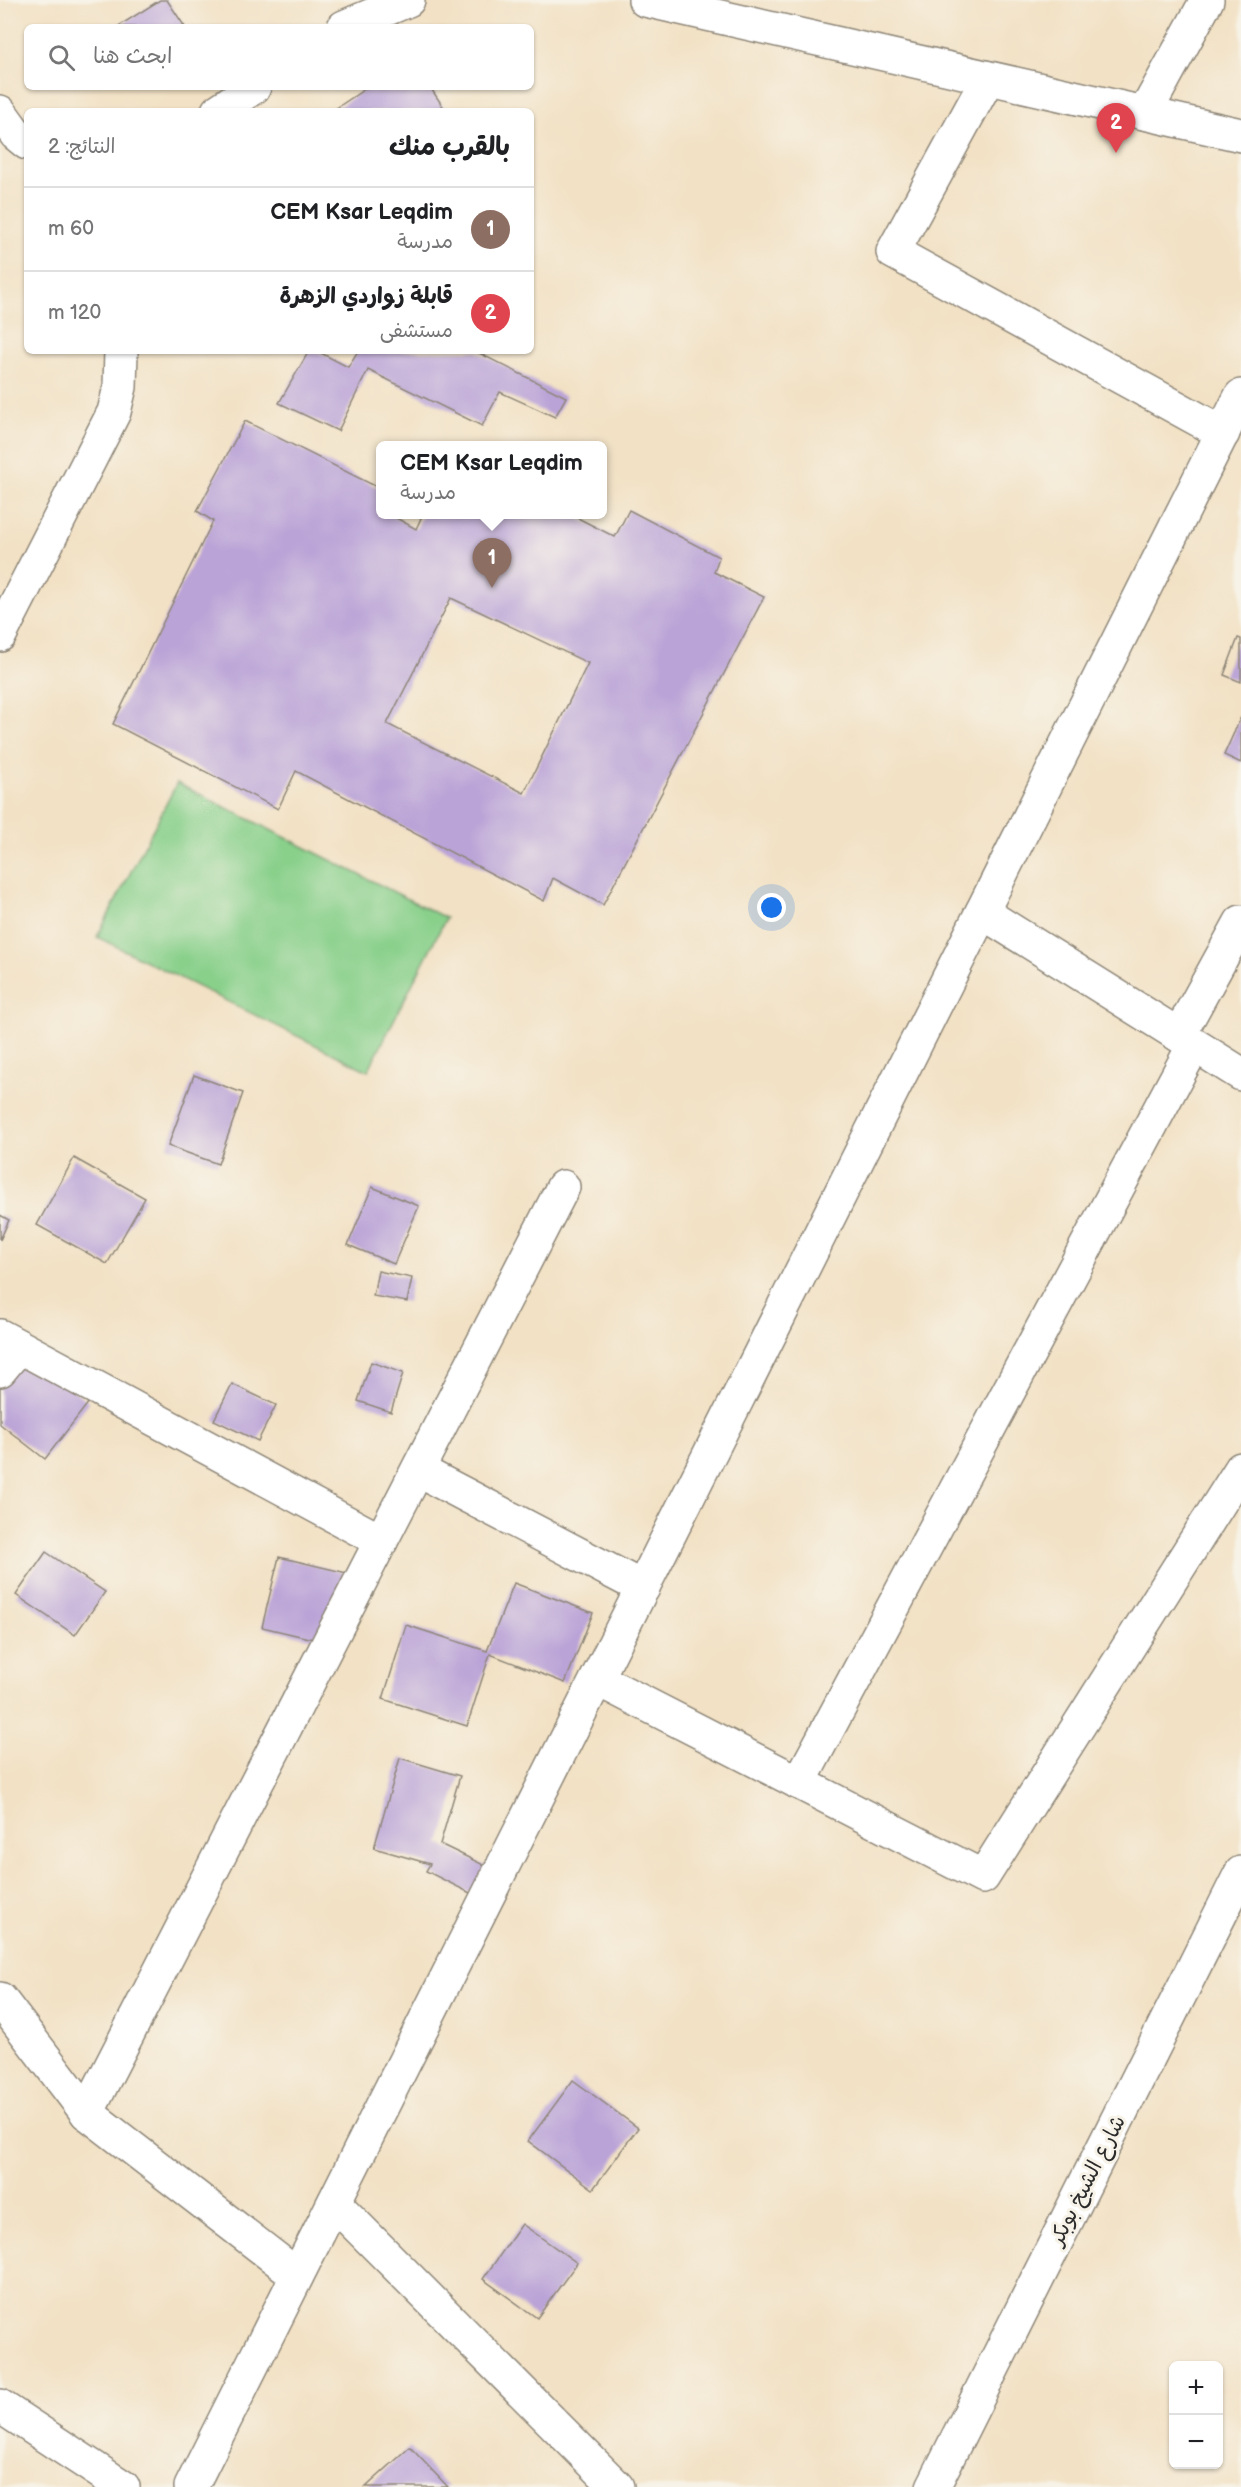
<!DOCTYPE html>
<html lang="ar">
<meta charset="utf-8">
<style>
body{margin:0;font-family:"Balsamiq Sans","Playpen Sans Arabic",sans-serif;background:#f2f2f2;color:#202124;direction:rtl}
.controls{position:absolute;right:18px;bottom:18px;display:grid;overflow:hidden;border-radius:9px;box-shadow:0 2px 4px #0004}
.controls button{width:54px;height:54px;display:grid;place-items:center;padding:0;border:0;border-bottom:2px solid #e0e0e0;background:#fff;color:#202124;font:30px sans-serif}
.you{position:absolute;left:772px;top:908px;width:21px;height:21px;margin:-15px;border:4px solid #fff;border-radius:50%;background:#1a73e8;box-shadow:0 0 0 9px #1a73e833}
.badge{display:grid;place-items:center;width:39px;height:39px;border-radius:50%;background:#d1495b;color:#fff;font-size:20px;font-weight:700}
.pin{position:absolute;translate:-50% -50px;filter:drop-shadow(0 2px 3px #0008)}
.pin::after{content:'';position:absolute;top:32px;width:21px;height:18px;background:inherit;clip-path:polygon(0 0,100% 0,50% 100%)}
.popup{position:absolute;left:376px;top:441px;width:231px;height:78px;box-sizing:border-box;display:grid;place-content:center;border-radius:9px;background:#fff;filter:drop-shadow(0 2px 4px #0005);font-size:20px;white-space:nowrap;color:#757577}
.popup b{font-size:22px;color:#202124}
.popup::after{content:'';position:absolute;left:50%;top:100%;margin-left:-12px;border:12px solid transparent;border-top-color:#fff}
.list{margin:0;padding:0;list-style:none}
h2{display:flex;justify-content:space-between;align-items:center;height:78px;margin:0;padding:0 24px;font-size:26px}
h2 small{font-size:20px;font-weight:400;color:#757577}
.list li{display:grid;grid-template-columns:39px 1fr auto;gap:18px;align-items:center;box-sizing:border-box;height:84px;padding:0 24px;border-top:2px solid #e0e0e0}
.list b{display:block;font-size:22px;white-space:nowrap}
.list p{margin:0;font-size:20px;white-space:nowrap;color:#757577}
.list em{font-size:20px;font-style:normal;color:#757577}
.icon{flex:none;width:33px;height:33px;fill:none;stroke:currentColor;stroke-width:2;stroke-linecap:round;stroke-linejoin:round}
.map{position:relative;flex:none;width:1241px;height:2487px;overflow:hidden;direction:ltr}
.search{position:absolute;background:#fff;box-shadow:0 2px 4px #0004;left:24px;top:24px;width:510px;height:66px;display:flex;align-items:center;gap:15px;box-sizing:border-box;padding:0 21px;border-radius:9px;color:#757577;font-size:22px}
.panel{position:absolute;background:#fff;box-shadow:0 2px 4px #0004;left:24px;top:108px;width:510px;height:246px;border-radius:9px;direction:rtl}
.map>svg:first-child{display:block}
.green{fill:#89d08b;stroke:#5a7e5b;stroke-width:1.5}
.building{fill:#baa3d7;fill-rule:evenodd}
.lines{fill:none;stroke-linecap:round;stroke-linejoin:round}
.minor-casing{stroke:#8e8678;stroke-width:36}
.minor{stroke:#fff;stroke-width:33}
.labels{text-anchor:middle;stroke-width:6;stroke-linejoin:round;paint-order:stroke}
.street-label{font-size:21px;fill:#2b2b2b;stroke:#f7f3e8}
</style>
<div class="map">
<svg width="1241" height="2487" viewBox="0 0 1241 2487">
<rect width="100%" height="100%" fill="#f7f3e8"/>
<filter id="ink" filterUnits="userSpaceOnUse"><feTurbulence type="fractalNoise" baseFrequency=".0167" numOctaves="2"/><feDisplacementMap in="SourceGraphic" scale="12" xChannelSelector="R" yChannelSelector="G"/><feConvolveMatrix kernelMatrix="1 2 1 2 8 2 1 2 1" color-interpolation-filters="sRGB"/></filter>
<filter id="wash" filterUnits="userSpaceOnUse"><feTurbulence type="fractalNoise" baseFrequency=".008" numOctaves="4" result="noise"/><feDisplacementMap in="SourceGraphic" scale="24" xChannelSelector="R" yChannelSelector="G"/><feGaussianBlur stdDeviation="1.35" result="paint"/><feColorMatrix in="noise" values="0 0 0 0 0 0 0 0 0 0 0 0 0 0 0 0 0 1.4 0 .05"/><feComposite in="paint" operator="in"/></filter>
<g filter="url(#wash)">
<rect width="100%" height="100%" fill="#f2e1c4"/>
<path class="green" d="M177 783 446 918 368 1071 97 937Z"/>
<g id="blocks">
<g class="building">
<path d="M160 0H167L185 27H117Z"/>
<path d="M368 87H430L446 111H332Z"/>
<path d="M309 351H317L348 367 358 351H475L566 397 555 417 500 392 482 426 368 370 338 431 279 403Z"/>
<path d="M245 421 381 489V514H389L416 529 423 514H570L615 537 629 510 719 557 714 572 764 597 603 905 553 878 544 901 296 771 278 809 113 724 213 521 197 511ZM451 598 588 663 524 793 387 724Z"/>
<path d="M1238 638 1241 639V682L1224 675Z"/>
<path d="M1241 717V763L1224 755Z"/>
<path d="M194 1075 243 1093 218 1164 168 1146Z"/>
<path d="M74 1158 145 1198 107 1264 37 1225Z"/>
<path d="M372 1187 419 1206 394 1264 348 1245Z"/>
<path d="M0 1215 9 1220 0 1240Z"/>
<path d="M378 1271 412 1278 407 1302 373 1296Z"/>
<path d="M27 1354 89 1402 45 1459 0 1424V1388Z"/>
<path d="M371 1362 403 1373 391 1412 358 1401Z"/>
<path d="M232 1384 276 1405 258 1441 214 1420Z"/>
<path d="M46 1552 105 1592 75 1635 16 1595Z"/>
<path d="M279 1557 347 1573 330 1643 262 1627Z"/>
<path d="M514 1583 593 1613 565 1683 490 1654 467 1726 383 1699 406 1625 487 1651Z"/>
<path d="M400 1758 460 1776 440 1844 492 1869 478 1897 426 1871 430 1864 374 1848Z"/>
<path d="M573 2080 638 2128 593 2189 528 2141Z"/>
<path d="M522 2224 577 2263 537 2318 483 2279Z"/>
<path d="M410 2447 448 2487H366Z"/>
</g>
</g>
</g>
<g filter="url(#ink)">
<use href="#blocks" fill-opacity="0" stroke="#8e8678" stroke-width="1.5"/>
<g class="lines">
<defs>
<g id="minor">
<path d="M645 0 1241 135"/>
<path d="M344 27 408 0"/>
<path d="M988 78 893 252 1223 433"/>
<path d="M218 111 254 87"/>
<path d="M0 112 16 134 27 143"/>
<path d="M1145 113 1207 0"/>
<path d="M0 635 114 412 120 387 121 351"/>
<path d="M982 912 1241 1074"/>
<path d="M1179 1035 1241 922"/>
<path d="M0 1336 381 1541"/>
<path d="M0 1370 19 1347"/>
<path d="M418 1470 643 1588"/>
<path d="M597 1679 983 1877 1241 1469"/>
<path d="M799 1783 1194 1045"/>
<path d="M0 1999 87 2113 297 2275"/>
<path d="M87 2113 563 1187"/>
<path d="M334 2203 617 2487"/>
<path d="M0 2406 123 2487"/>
<path d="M191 2487 1241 396"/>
<path d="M933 2487 1241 1873"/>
</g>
</defs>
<use href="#minor" class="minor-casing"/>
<use href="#minor" class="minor"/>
</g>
</g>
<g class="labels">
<g class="street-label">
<text transform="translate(1087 2180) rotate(-63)" y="7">شارع الشيخ بوبكر</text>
</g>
</g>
</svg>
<div class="controls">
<button>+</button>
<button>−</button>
</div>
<div class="you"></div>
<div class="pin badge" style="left:492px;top:588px;background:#8d6e63">1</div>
<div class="popup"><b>CEM Ksar Leqdim</b>مدرسة</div>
<div class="pin badge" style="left:1116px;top:153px;background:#e0444e">2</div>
<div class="search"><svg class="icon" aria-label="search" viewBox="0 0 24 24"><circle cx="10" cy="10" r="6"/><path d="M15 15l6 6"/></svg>ابحث هنا</div>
<section class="panel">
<h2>بالقرب منك<small>النتائج: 2</small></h2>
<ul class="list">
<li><span class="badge" style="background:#8d6e63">1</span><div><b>CEM Ksar Leqdim</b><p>مدرسة</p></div><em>60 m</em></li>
<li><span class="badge" style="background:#e0444e">2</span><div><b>قابلة زواردي الزهرة</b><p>مستشفى</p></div><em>120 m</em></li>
</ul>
</section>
</div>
